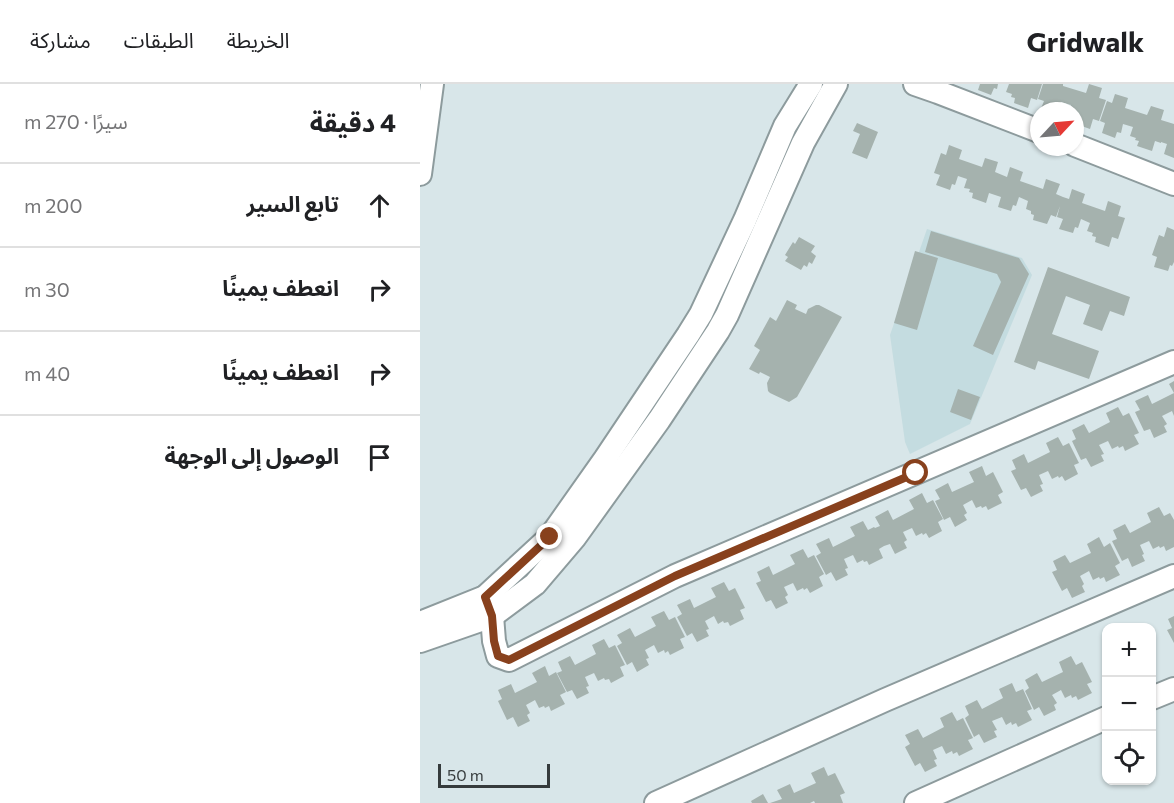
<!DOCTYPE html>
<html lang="ar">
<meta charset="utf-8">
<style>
body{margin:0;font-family:Commissioner,"Noto Sans Arabic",sans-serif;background:#f6f6f6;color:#202124;direction:rtl}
.controls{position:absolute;right:18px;bottom:18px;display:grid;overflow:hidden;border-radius:12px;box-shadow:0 2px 4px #0004}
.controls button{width:54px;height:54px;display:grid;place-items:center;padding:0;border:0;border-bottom:2px solid #e0e0e0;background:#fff;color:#202124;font:30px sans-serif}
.compass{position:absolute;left:610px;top:18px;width:54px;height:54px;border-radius:50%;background:#fff;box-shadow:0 2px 4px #0004;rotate:64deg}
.scale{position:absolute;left:18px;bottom:15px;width:112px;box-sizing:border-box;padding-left:6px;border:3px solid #353b3c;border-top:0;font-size:16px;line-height:21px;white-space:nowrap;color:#353b3c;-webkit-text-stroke:4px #d8e6e9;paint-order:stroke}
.stop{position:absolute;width:18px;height:18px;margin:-14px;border:4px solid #88411d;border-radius:50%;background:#fff}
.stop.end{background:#88411d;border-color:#fff;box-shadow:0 2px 6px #0008}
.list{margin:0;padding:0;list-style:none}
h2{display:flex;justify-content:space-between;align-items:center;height:78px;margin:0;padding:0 24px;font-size:26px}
h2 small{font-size:20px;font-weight:400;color:#757577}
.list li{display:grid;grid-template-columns:39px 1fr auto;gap:18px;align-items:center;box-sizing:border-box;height:84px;padding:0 24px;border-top:2px solid #e0e0e0}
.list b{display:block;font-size:22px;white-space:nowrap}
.list em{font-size:20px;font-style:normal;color:#757577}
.icon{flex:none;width:33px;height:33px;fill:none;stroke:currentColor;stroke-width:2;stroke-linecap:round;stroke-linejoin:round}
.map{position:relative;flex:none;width:754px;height:719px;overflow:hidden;direction:ltr}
header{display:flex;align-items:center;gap:36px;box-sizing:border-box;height:84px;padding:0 30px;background:#fff;border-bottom:2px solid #e0e0e0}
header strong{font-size:28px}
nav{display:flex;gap:33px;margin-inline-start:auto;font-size:21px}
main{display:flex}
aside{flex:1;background:#fff}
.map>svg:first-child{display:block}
.built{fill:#c4dce0}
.building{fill:#a5b2ae}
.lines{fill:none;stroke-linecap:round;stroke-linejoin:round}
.minor-casing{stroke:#8d9b9d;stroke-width:26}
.minor{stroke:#fff;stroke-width:22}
.route{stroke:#88411d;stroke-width:8}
</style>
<header>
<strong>Gridwalk</strong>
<nav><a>الخريطة</a><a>الطبقات</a><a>مشاركة</a></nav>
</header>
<main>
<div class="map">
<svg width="754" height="719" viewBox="0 0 754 719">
<rect width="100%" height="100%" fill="#d8e6e9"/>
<path class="built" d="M507 145 602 174 612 191 550 340 490 370 485 358 470 251Z"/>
<g class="building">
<path d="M560 0H578L577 5 574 4 571 11 558 6Z"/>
<path d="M589 0H622L617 16 611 14 608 24 594 19 595 14 591 13 592 10 586 8Z"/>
<path d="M623 0H643V2L666 9 669 0 682 4 679 14 686 16 679 37 673 35 670 45 656 40 657 35 655 34V27H649L651 21 641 18 638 27 636 26 635 27H620L624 17 618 15Z"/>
<path d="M695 10 708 14 705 24 727 31 731 22 744 26 741 36 754 40V74L744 70 747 60 741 58V59L735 57 732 67 717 62 719 57 715 56 716 54 710 52 713 43 703 40 701 49 697 48 695 54 682 49 685 39 680 37 687 17 692 19Z"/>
<path d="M437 39 458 48 447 75 432 69 440 50 433 47Z"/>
<path d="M529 61 542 66 539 75 562 83 565 74 578 78 575 88 587 93 590 83 603 88 600 97 623 105 626 95 640 100 636 110 643 113 649 115 652 105 665 110 662 119 685 127 688 117 701 122 698 132 705 134 698 155 692 153 689 163 675 158 676 153 672 152 673 149 667 147 670 139 661 135 658 144 655 143 653 149 639 145 643 135 637 133 640 122 636 133 631 131 627 140 613 136 614 131 611 130V127L606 125 608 117 599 113 596 122 593 121 591 127 578 123 581 113 569 109 566 119 552 114 553 109 549 108 550 105 544 104 547 95 538 92 535 101 532 100 530 106 516 101 520 91 514 89 521 69 526 71Z"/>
<path d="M747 143 754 146V178L752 182 750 181 748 187 734 183 737 173 732 171 739 151 744 153Z"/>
<path d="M511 147 599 174 609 190 573 271 553 262 581 198 577 190 505 168Z"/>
<path d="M379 153 395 162 391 168 396 172 392 180 389 178 387 183 384 181 381 186 365 177 368 173 365 171 373 158 375 160Z"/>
<path d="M495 167 518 174 497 246 474 239Z"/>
<path d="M628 183 710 213 704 232 690 227 682 247 663 240 670 221 646 212 632 250 679 267 669 295 618 277 615 286 594 278Z"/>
<path d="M367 216 377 221 375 225 386 230 388 225 396 221H399L422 233 377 313 369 318 350 309 348 307 347 299 350 293 340 288 339 290 329 285 340 266 334 262 350 233 356 237Z"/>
<path d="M754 297V332L752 327 742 332 747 340 744 342 747 348 734 354 730 345 724 347 715 328 720 326 715 317 728 311 732 320 754 309 749 300Z"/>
<path d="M538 305 560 313 551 336 530 328Z"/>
<path d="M698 323 703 332 709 329 719 349 714 351 719 360 705 367 703 362 699 364 698 362 692 365 688 357 679 361 684 370 681 371 684 377 671 383 666 374 661 376 652 357 656 355 652 346 664 340 669 349 690 338 686 329Z"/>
<path d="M638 353 643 362 649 359 659 379 654 381 658 390 645 397 642 392 639 394 638 392 632 395 628 387 619 391 623 400 620 401 623 407 611 413 606 404 601 406 591 387 596 385 592 376 604 370 608 379 630 368 626 359Z"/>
<path d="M562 382 566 392 573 388 583 408 578 411 582 419 568 426 566 422 562 424 561 422 556 424 552 416 543 421 547 429 544 431 547 436 535 443 530 433 524 436 515 417 520 415 515 406 528 399 532 408 554 398 549 388Z"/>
<path d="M502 409 507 419 513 416 523 435 518 438 522 447 509 454 506 449 503 451 502 449 496 452 492 444 483 448 487 456 484 458 487 464 475 470 470 460 464 462 459 465 463 474 449 481 447 477 444 478 443 476 437 479 433 471 424 475 428 484 425 485 428 491 416 497 411 488 406 491 396 472 401 469 396 460 409 454 413 463 435 452 430 443 443 437 448 446 454 443 455 444 460 442 455 433 468 426 473 436 494 425 489 416Z"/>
<path d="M739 423 744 432 750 429 754 436V463L746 467 744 462 740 464 739 462 733 465 729 457 720 461 724 470 722 471 725 477 712 483 708 474 702 477 692 457 697 455 693 446 705 440 710 449 731 438 727 429Z"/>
<path d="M679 453 684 463 690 459 700 479 695 482 700 491 686 498 684 493 680 495 679 493 673 496 669 487 660 492 664 500 662 502 665 508 652 514 647 504 642 507 632 488 637 486 633 477 645 471 650 479 671 469 667 460Z"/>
<path d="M383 465 388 474 394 471 404 490 399 493 403 502 390 509 387 504 384 506 383 504 377 507 373 499 364 503 368 511 365 513 368 519 356 525 351 516 346 518 336 499 341 497 337 488 349 482 353 491 375 480 370 471Z"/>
<path d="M304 498 309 507 315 504 325 524 320 526 324 535 310 542 308 538 304 539 303 537 298 540 294 532 285 537 289 545 286 546 289 552 277 558 272 549 267 552 257 533 262 530 257 521 270 515 274 524 296 513 291 504Z"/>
<path d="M244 527 249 536 255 533 265 553 260 555 264 564 250 571 248 567 245 569 244 566 238 569 234 561 225 566 229 574 226 575 229 581 217 588 212 578 207 581 197 562 202 559 197 551 210 544 215 553 236 542 231 533Z"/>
<path d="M754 532V559L747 546 752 544 748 535Z"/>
<path d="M184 555 189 564 195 561 205 581 200 583 204 592 191 599 189 595 185 596 184 594 178 597 174 589 165 593 169 602 166 603 169 609 157 615 152 606 147 608 137 589 142 587 138 578 150 572 155 581 176 570 172 561Z"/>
<path d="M651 572 656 581 662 578 672 598 667 600 672 609 658 616 656 612 652 614 651 611 645 614 641 606 632 611 637 619 634 621 636 626 624 632 619 623 614 626 605 607 609 604 605 596 617 589 622 598 643 588 639 578Z"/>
<path d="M125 582 129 592 136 588 146 608 140 611 145 620 131 627 129 622 125 624 124 622 119 624 115 616 106 621 110 629 107 631 110 637 98 643 93 633 87 636 78 617 82 615 78 606 91 600 95 609 117 598 112 589Z"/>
<path d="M592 599 596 608 603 605 612 625 607 627 612 636 598 643 596 639 592 641 591 638 586 641 582 633 572 637 577 646 574 647 577 653 564 659 559 650 554 653 545 634 549 631 545 622 557 616 562 625 583 614 579 605Z"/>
<path d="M532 628 537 637 543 634 553 654 548 656 553 665 539 672 537 668 533 670 532 667 526 670 522 662 513 666 517 675 514 676 517 682 505 688 500 679 495 682 485 663 490 660 485 651 498 645 503 654 524 643 520 634Z"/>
<path d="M404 683 408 692 415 689 425 709 420 711 423 719H395L394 717 390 719H350L362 715 357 706 370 700 374 709 396 699 391 689Z"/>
<path d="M343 710 348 719H332L331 717Z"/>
</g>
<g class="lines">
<defs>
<g id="minor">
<path d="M495 0 518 8 619 47"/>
<path d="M655 61 754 100"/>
<path d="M0 90 12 0"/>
<path d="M65 513 72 532 74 557 78 572 89 576 255 492 754 278"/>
<path d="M0 539 65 513 130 453 185 375 268 251 281 230 325 136 365 42 391 0"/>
<path d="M0 557 72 532 115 500 155 453 239 336 298 247 307 231 383 59 416 0"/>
<path d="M732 614 754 605"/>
<path d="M236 719 465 616 754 492"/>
<path d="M496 719 686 634"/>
</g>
</defs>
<use href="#minor" class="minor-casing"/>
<use href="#minor" class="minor"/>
</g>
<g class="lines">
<path class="route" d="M130 453 65 513 72 532 74 557 78 572 89 576 255 492 496 389"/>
</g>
</svg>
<div class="controls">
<button>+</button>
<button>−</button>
<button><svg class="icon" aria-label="locate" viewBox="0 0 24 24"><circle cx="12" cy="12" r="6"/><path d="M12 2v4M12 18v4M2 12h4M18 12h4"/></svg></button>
</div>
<svg class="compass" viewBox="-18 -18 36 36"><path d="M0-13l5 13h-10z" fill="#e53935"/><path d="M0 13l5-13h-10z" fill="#757577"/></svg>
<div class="scale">50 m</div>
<div class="stop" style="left:496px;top:389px"></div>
<div class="stop end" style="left:130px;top:453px"></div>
</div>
<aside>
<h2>4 دقيقة<small>سيرًا · 270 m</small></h2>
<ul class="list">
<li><svg class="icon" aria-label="ahead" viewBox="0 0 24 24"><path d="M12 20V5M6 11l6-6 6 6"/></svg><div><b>تابع السير</b></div><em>200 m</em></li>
<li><svg class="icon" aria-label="right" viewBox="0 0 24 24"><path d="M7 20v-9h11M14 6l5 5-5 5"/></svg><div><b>انعطف يمينًا</b></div><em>30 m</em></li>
<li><svg class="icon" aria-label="right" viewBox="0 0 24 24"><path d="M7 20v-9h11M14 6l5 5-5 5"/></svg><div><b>انعطف يمينًا</b></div><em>40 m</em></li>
<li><svg class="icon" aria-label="arrive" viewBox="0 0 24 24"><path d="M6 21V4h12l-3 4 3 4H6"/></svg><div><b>الوصول إلى الوجهة</b></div></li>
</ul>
</aside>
</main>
